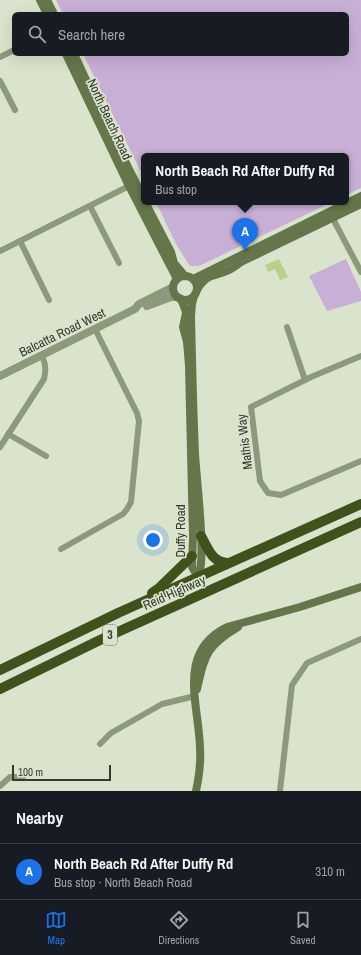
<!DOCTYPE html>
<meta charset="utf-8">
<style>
body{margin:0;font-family:"Archivo Narrow",sans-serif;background:#20242c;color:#f1f3f6}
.scale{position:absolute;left:12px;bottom:10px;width:99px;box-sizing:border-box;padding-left:4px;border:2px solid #363930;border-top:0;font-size:11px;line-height:14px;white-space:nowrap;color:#363930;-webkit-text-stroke:3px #dae4cd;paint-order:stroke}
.you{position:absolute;left:153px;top:540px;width:14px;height:14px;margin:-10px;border:3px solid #fff;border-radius:50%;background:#1a73e8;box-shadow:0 0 0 6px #1a73e833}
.badge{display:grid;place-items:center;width:26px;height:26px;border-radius:50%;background:#1a73e8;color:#fff;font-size:13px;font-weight:700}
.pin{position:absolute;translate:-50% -33px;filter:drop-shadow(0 1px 2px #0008)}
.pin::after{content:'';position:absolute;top:21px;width:14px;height:12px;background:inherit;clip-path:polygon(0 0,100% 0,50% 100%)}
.popup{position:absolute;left:141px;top:153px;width:208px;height:52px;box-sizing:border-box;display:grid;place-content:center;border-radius:6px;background:#171b24;filter:drop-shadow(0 1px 3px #0005);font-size:13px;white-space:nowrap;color:#9ea1a6}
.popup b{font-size:15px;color:#f1f3f6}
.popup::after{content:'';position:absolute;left:50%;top:100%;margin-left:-8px;border:8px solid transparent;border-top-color:#171b24}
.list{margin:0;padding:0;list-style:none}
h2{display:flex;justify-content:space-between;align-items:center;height:52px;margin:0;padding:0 16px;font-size:17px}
h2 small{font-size:13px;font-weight:400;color:#9ea1a6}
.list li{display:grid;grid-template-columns:26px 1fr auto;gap:12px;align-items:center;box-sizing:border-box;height:56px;padding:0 16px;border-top:1px solid #363941}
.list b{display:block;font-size:15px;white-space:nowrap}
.list p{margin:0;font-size:13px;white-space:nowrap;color:#9ea1a6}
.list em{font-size:13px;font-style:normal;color:#9ea1a6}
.icon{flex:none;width:22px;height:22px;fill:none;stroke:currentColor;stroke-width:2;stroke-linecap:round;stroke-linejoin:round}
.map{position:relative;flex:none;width:361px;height:791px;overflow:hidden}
.search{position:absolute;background:#171b24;box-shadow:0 4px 16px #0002;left:12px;right:12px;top:12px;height:44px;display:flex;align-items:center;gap:10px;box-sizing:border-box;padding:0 14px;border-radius:6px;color:#9ea1a6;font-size:15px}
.sheet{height:108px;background:#171b24}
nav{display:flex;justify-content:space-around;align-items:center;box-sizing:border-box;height:56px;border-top:1px solid #363941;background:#171b24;font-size:11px;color:#9ea1a6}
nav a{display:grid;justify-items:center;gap:2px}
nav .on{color:#1a73e8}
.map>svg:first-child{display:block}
.green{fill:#c8afd6}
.building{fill:#b6d28a}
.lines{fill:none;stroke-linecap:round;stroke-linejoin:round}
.minor{stroke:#8d997b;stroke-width:6}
.tertiary{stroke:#8d997b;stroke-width:8}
.secondary{stroke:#65774a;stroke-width:8}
.trunk{stroke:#40521b;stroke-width:10}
.labels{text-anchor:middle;stroke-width:3.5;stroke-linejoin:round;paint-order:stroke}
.shield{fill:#dae4cd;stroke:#676c5f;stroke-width:1}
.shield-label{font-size:12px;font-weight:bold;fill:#363930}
.street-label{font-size:13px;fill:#363930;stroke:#dae4cd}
</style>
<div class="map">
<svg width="361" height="791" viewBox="0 0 361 791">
<rect width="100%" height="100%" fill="#dae4cd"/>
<g class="green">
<path d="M56 0H361V188L346 195V156H144V178L83 54H347V14H63Z"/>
<path d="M156 202H332L199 266H190L176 244Z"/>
<path d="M346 259 361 292V301L327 311 309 276Z"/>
</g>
<path class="building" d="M279 259 288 277 280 280 275 269 268 272 265 265Z"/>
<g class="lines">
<g class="minor">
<path d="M0 57 14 50"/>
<path d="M0 81 15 110"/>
<path d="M90 206 119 263"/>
<path d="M331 215 361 272"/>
<path d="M20 241 49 300"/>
<path d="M0 251 133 184"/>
<path d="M287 327 305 380"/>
<path d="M361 356 311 377 251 407 260 481 268 493 281 495 361 461"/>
<path d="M8 434 46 456"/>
<path d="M0 447 44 379C46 370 46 364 42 356"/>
<path d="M61 549 123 514 127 509 131 502 139 421 137 413 95 329"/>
<path d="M100 744 111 733 162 704 195 696"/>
<path d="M0 786 10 777H23"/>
<path d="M280 791 292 685 307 663 361 639"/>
</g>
<g class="tertiary">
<path d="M147 306 171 297H178"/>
<path d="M0 376 135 309 139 304 173 287"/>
</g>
<g class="secondary">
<path d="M40 0 47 14"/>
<path d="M47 0 54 14"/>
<path d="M66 54 129 186 177 279"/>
<path d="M74 54 106 123 144 199"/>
<path d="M145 202 171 252 174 263 185 276"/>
<circle cx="185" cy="288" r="12"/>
<path d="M193 279 361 196"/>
<path d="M197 290C208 272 213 278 229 270 233 268 237 265 241 262L361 204"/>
<path d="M181 299 185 309 186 313 183 327 187 342 189 366 193 536 192 567 198 577C207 560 196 477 195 453 193 408 192 362 191 316L192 304 194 296"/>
<path d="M197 689C205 655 206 646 238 627"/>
<path d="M196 791C199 777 201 763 200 748 199 704 176 652 227 627L300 607 361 587"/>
</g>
<g class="trunk">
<path d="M201 536C208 548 212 563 228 563"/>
<path d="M152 593 159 588 192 556"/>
<path d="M0 670 118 613 361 504"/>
<path d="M0 689 100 640 361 522"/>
</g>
</g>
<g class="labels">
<rect class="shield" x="103" y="625" width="14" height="20" rx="3"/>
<g class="shield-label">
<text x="110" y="639">3</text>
</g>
<g class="street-label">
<text transform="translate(110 119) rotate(65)" y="5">North Beach Road</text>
<text transform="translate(62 332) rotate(-26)" y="5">Balcatta Road West</text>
<text transform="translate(244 442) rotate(-97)" y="5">Mathis Way</text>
<text transform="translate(180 531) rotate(-90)" y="5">Duffy Road</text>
<text transform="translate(174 592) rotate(-24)" y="5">Reid Highway</text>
</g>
</g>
</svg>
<div class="scale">100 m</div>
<div class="you"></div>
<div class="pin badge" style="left:245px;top:251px">A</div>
<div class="popup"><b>North Beach Rd After Duffy Rd</b>Bus stop</div>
<div class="search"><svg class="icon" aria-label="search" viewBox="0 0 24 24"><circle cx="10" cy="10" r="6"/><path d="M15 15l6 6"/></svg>Search here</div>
</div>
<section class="sheet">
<h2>Nearby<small></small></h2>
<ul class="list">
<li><span class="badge">A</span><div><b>North Beach Rd After Duffy Rd</b><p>Bus stop · North Beach Road</p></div><em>310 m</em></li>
</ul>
</section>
<nav>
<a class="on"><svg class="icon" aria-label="map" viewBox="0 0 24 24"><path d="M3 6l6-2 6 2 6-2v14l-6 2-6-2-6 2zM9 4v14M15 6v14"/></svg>Map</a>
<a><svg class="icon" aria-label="directions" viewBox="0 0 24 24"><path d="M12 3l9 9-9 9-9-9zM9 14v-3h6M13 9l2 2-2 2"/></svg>Directions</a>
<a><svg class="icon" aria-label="saved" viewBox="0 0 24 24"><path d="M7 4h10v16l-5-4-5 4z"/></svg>Saved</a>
</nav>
